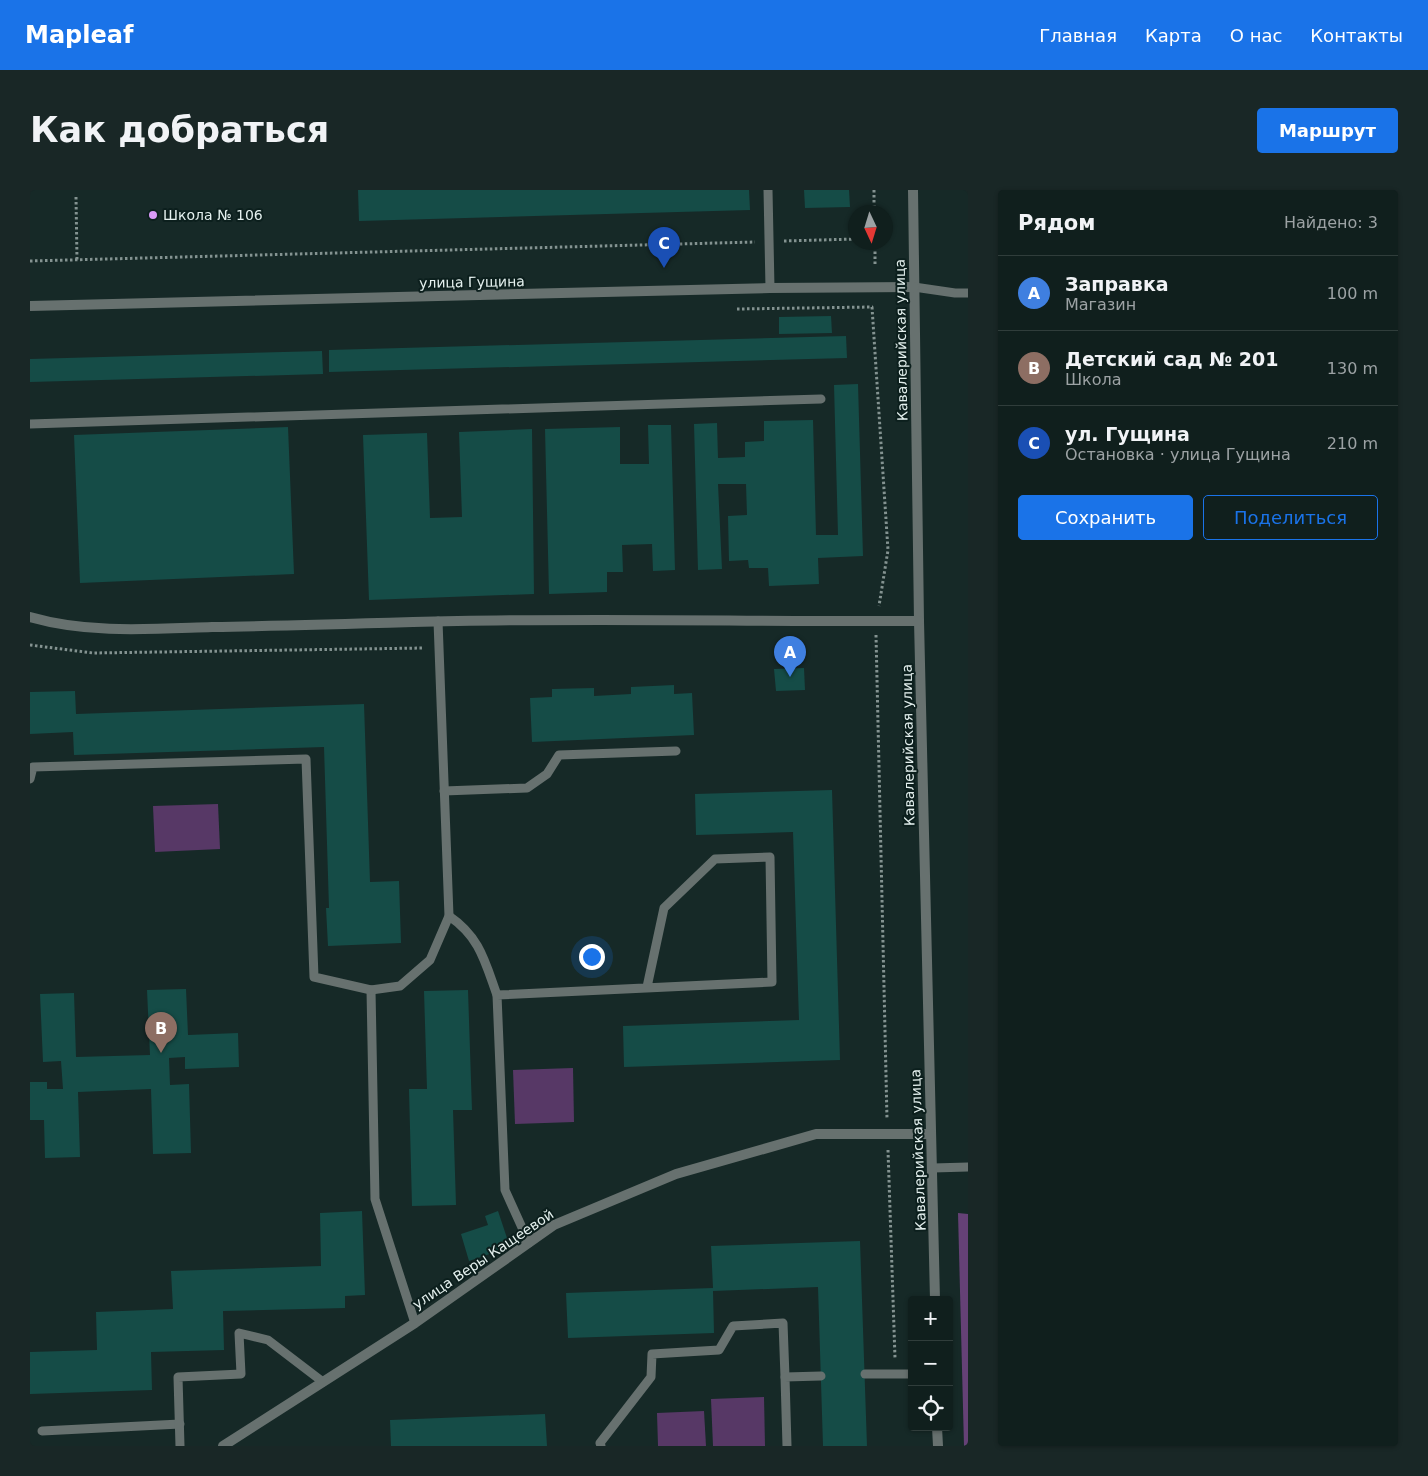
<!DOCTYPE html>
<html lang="ru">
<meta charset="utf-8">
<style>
body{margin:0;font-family:"DejaVu Sans",sans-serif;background:#192726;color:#f1f3f6}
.controls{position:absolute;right:15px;bottom:15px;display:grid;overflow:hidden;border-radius:5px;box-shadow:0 1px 4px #0004}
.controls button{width:45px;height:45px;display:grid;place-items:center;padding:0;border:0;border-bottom:1px solid #303d3b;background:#101f1d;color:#f1f3f6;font:25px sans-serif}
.compass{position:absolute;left:818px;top:15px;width:45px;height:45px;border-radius:50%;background:#101f1d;box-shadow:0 1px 4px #0004;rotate:176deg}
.you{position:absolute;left:561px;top:766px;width:18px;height:18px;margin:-12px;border:4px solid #fff;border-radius:50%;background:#1a73e8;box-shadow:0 0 0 8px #1a73e833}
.badge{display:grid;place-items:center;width:32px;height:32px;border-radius:50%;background:#1a73e8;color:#fff;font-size:16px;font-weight:700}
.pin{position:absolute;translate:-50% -41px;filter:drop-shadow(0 1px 2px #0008)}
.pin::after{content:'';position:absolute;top:26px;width:18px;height:15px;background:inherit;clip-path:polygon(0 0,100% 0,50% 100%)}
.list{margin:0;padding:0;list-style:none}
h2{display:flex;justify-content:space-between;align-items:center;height:65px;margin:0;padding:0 20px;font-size:21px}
h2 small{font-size:16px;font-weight:400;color:#9ca2a4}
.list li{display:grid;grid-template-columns:32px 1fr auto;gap:15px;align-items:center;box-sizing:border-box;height:75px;padding:0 20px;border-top:1px solid #303d3b}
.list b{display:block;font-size:19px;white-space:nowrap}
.list p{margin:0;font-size:16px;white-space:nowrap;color:#9ca2a4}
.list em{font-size:16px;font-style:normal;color:#9ca2a4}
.actions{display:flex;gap:10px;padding:15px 20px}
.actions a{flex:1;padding:11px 0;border:1px solid #1a73e8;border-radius:5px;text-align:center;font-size:18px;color:#1a73e8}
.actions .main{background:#1a73e8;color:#fff}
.icon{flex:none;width:28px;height:28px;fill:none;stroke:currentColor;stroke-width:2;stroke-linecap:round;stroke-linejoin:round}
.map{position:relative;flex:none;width:938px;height:1256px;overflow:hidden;border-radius:5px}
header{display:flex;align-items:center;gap:30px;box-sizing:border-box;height:70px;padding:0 25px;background:#1a73e8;color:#fff}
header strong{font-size:24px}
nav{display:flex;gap:28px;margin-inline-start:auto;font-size:18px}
.intro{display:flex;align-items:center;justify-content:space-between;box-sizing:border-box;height:120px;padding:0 30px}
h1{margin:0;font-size:35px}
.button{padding:12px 22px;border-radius:5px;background:#1a73e8;color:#fff;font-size:18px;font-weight:700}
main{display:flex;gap:30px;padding:0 30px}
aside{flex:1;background:#101f1d;border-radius:5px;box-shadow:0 1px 4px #0004}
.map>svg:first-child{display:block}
.green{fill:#573866}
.forest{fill:#654176}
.building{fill:#154c47}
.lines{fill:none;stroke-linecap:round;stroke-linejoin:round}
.path{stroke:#849391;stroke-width:3;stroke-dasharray:2.5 2.5;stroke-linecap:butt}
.lane{stroke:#67716f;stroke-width:9}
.street{stroke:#67716f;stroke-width:10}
.poi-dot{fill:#d99af7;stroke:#0c1f1d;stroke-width:2}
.labels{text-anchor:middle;stroke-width:4;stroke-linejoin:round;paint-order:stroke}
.poi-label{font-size:14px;fill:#e4f0ee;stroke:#0c1f1d;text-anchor:start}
.street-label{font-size:14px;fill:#e4f0ee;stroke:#0c1f1d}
</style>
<header>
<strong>Mapleaf</strong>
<nav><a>Главная</a><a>Карта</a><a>О нас</a><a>Контакты</a></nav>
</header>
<div class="intro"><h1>Как добраться</h1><a class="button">Маршрут</a></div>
<main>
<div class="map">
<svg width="938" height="1256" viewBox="0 0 938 1256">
<rect width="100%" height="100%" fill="#162927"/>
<g class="green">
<path d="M188 614 190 659 125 662 123 616Z"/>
<path d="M543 878 544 932 485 934 483 880Z"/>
<path d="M734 1207 735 1256H683L681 1209Z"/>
<path d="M674 1221 676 1256H628L627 1223Z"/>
</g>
<path class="forest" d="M928 1023 938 1024V1256H934Z"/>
<g class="building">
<path d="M328 0H719L720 20 329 31Z"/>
<path d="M774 0H819L820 17 775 18Z"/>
<path d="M801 126 802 143 749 144V127Z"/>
<path d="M816 146 817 168 299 182V160Z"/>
<path d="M292 161 293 184 0 192V169Z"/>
<path d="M828 194 833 366 788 368 789 394 739 396 738 378H719L718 370 699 371 698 326 717 325 716 294H688L692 379 668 380 664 234 687 233 688 268 715 267V252L734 251V231L783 230 786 345H808L804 195Z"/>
<path d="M618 235H641L645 380 623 381 622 354 592 355 593 382H577V402L519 404 515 239 590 237V274H619Z"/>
<path d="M258 237 264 384 50 393 44 245Z"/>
<path d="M502 239 504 404 339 410 333 245 397 243 400 328 432 327 429 242Z"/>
<path d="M774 478 775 500 746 501 744 479Z"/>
<path d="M644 495V504L662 503 664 545 502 552 500 508 522 507V499L564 498V506L601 504V497Z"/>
<path d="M45 501 46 524 334 514 340 692 369 691 371 753 298 756 296 718H299L294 557 44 565 43 542 0 544V502Z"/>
<path d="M802 600 810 870 594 877 593 836 769 830 763 642 666 645 665 604Z"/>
<path d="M156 799 158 845 208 843 209 877 155 879V867L139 868 140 895 159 894 161 963 123 964 121 899 48 902 50 967 15 968 14 930H0V892H17V899H33L31 871 13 872 10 804 44 803 46 867 120 865 117 800Z"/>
<path d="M438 800 442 920H423L426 1015 382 1016 379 899H397L394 801Z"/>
<path d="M332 1021 335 1105 315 1106V1118L193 1121 194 1160 121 1162 122 1200 0 1204V1162L67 1160 66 1122 143 1119 141 1081 291 1076 290 1023Z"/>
<path d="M468 1021 480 1057 439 1071 431 1044 458 1035 455 1026Z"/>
<path d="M830 1051 837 1256H793L788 1097 683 1101 684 1143 538 1148 536 1103 683 1098 681 1056Z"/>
<path d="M515 1224 517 1256H361L360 1230Z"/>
</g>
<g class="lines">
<g class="path">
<path d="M844 0V22"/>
<path d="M46 7 47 70"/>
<path d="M754 51 826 49"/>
<path d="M0 71 725 52"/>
<path d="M845 74V52"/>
<path d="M707 119 842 117 858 360 849 416"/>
<path d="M846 445 857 929"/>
<path d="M0 455 63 463 394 458"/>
<path d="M858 960 865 1168"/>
</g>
<g class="lane">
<path d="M738 0 740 98"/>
<path d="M884 97 925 103H938"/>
<path d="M0 234 791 209"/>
<path d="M0 589 3 577 276 569 284 787 341 800 345 1009 385 1133"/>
<path d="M414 601 497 598 517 584 529 565 646 561"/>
<path d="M419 726C450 747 455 772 467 805"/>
<path d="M341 800 370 796 400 770 419 726 408 431"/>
<path d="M903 978 938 977"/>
<path d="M499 1053 475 1000 467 805 742 792 740 667 685 669 634 718 617 797"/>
<path d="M835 1184H882"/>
<path d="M12 1241 150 1234"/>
<path d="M150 1256 148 1187 211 1184 209 1143 238 1150 293 1192"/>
<path d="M571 1256 570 1253 621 1187 622 1164 689 1160 703 1136 753 1133 755 1187"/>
<path d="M757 1256 755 1187 791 1186"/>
</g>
<g class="street">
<path d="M883 0 889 431 905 1110"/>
<path d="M0 116 740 98 884 97"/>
<path d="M0 427C59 444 121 439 182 437 249 436 316 434 383 432 552 427 720 432 889 431"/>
<path d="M907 1237 908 1256"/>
<path d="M193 1256 385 1133 524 1035 646 984 786 944H901"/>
</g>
</g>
<circle class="poi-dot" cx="123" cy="25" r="5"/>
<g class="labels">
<g class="poi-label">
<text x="133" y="30">Школа № 106</text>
</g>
<g class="street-label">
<text transform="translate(442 92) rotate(-1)" y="5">улица Гущина</text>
<text transform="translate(871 150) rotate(-91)" y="5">Кавалерийская улица</text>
<text transform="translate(878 555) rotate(-91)" y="5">Кавалерийская улица</text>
<text transform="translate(888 960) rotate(-92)" y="5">Кавалерийская улица</text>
<text transform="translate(453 1069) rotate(-34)" y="5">улица Веры Кащеевой</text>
</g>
</g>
</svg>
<div class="controls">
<button>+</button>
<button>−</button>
<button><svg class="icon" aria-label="locate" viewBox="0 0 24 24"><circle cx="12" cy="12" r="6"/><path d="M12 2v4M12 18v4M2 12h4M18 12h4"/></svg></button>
</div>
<svg class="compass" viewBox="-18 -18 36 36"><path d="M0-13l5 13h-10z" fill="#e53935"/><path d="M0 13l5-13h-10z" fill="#9ca2a4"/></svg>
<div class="you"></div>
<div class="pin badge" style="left:760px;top:487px;background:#3f7fe0">A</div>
<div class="pin badge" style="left:131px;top:863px;background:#8d6e63">B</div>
<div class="pin badge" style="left:634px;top:78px;background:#1a4fb4">C</div>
</div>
<aside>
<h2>Рядом<small>Найдено: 3</small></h2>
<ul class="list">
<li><span class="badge" style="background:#3f7fe0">A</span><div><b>Заправка</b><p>Магазин</p></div><em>100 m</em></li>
<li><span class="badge" style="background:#8d6e63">B</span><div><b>Детский сад № 201</b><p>Школа</p></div><em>130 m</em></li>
<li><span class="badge" style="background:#1a4fb4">C</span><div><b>ул. Гущина</b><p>Остановка · улица Гущина</p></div><em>210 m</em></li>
</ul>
<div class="actions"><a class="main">Сохранить</a><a>Поделиться</a></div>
</aside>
</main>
